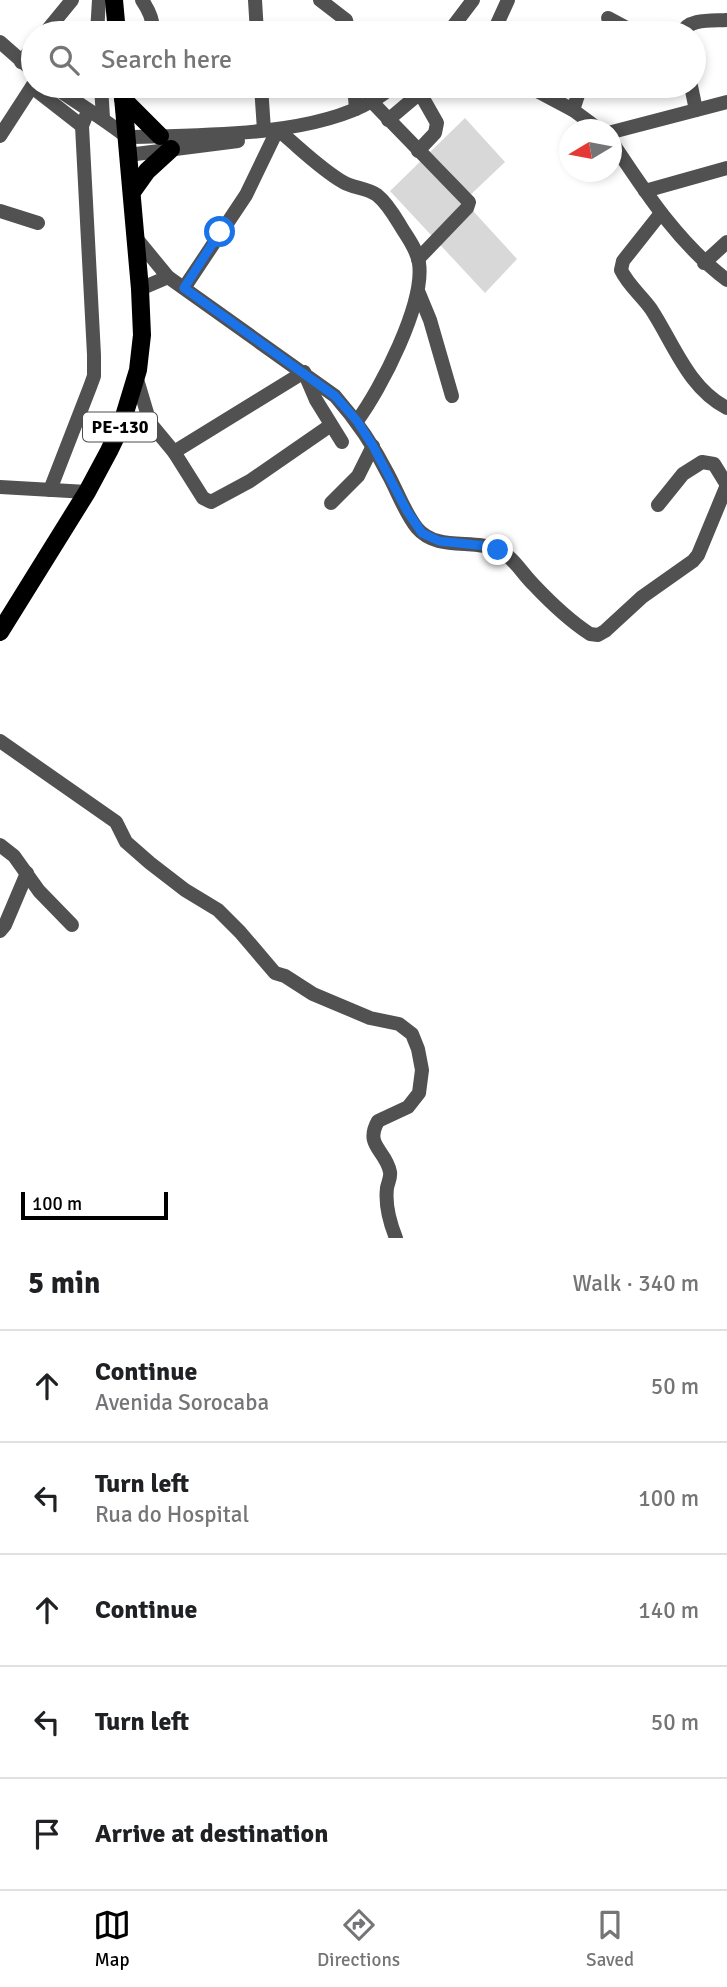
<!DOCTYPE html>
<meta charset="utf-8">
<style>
body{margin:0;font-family:Signika,sans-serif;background:#f6f6f6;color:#202124}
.compass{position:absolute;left:559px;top:119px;width:63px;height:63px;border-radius:50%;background:#fff;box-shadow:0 4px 10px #0003;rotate:260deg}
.scale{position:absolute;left:21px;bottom:18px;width:147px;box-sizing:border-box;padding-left:7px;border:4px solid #000;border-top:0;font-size:19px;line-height:24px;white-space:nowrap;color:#000;-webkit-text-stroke:5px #fff;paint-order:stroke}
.stop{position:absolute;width:21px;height:21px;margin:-16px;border:5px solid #1a73e8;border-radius:50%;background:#fff}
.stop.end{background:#1a73e8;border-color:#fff;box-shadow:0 2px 7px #0008}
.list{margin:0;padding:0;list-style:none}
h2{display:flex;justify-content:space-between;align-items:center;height:91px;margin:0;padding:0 28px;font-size:30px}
h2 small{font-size:23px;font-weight:400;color:#757577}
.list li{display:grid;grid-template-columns:46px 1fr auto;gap:21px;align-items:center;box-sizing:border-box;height:112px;padding:0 28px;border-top:2px solid #e0e0e0}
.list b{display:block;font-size:26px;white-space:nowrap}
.list p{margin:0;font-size:23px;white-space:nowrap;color:#757577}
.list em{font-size:23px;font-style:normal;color:#757577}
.icon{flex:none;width:38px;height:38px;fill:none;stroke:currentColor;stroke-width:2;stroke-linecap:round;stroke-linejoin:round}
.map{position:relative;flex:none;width:727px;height:1238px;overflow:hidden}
.search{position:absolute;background:#fff;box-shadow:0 4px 10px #0003;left:21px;right:21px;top:21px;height:77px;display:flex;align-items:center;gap:18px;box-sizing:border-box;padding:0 24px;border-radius:38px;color:#757577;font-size:26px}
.sheet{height:651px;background:#fff}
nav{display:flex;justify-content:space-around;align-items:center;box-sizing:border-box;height:98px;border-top:2px solid #e0e0e0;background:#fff;font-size:19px;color:#757577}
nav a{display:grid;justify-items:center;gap:4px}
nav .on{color:#000}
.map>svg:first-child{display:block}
.green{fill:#d8d8d8}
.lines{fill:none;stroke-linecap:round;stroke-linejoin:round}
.minor{stroke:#515151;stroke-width:14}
.major{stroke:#000;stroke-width:18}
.route{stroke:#1a73e8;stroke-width:9}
.labels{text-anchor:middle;stroke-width:5;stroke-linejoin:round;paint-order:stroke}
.shield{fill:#fff;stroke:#4c4c4c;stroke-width:2}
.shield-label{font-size:18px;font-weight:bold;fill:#000}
</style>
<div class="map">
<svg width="727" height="1238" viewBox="0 0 727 1238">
<rect width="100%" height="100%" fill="#fff"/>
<path class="green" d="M465 118 505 162 464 201 517 259 485 293 390 191Z"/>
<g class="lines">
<g class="minor">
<path d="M142 0C148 9 155 22 152 33"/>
<path d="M255 0 257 33"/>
<path d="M320 0 346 20 349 33"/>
<path d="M608 18 636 33"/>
<path d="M45 33 72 0"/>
<path d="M97 33 99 0"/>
<path d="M448 33 473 0"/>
<path d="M493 33 508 0"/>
<path d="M682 33C688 18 713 21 727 20"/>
<path d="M0 42 33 71"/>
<path d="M21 62 33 47"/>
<path d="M53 86C77 103 103 118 127 137 198 135 310 137 372 101 380 97 387 91 394 86"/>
<path d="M101 86 103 118"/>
<path d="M261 86 264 130"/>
<path d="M354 86 356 109"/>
<path d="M416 86 437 123 435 133 418 151"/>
<path d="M528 86 573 110 600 130"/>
<path d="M691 86 696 110"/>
<path d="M32 87 82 126"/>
<path d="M372 102 469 202 467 208 418 259"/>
<path d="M573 110 581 86"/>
<path d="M388 120 420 93"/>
<path d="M612 132 727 102"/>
<path d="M284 135C303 151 321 169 343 182 353 188 367 188 377 195 387 203 394 215 400 225 407 237 417 249 419 263 425 303 381 389 357 421"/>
<path d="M0 136 33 85"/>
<path d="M612 142C646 193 678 243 727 280"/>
<path d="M128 155 238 141"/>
<path d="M645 191 727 168"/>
<path d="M0 211 38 223"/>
<path d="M661 213 623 261 621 270C628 285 642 296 651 309 674 344 688 388 727 408"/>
<path d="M136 238 168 277 335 396C357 421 374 446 389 476 398 493 405 513 417 528 437 552 474 538 499 550 513 557 522 573 533 584 549 601 570 621 590 634L598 635 605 631 642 597 693 561 698 555 727 485"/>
<path d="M704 263 727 242"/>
<path d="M184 288 246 195 274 137"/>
<path d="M140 289 168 277"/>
<path d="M418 291 430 320 452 396"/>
<path d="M304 372 316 400 342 442"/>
<path d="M136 376 150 423"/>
<path d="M121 426 150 423 174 452 203 498 211 502 250 481 331 425"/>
<path d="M174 452 304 372"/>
<path d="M0 487 87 492"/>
<path d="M50 490 90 387 94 376V355L82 126 88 111"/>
<path d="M331 503 358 476 373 446"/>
<path d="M658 505 683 474 702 462 714 464 727 485"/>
<path d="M0 741 116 822 126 842 150 863 185 890 218 910 240 932 275 973 285 976 313 994 370 1018 399 1024 412 1034 418 1049 422 1070 419 1093 408 1107 378 1121C364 1146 386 1150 390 1172 391 1178 388 1182 387 1188 385 1204 390 1223 396 1238"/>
<path d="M0 845 14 856 39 891 72 925"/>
<path d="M0 931 5 925 27 873"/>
</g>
<g class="major">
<path d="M114 0 117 33"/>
<path d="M123 99 160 136"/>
<path d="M132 192 147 171 171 149"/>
<path d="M0 632 87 492 109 451 121 426 138 370 142 335 140 289 122 86"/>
</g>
</g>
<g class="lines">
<path class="route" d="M220 232 184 288 335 396 357 421 373 446 407 511 422 533 439 541 486 546 498 550"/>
</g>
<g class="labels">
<rect class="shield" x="83" y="412.5" width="74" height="29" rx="5"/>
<g class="shield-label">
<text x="120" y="433">PE-130</text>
</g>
</g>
</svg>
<svg class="compass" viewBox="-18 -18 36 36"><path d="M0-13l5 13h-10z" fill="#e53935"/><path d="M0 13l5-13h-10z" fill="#757577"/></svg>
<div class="scale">100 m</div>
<div class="stop" style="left:220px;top:232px"></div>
<div class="stop end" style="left:498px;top:550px"></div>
<div class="search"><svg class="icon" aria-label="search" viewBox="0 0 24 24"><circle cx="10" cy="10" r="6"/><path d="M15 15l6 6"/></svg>Search here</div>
</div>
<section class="sheet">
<h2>5 min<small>Walk · 340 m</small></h2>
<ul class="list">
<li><svg class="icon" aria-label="ahead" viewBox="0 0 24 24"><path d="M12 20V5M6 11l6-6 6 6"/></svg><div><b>Continue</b><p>Avenida Sorocaba</p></div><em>50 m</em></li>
<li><svg class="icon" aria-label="left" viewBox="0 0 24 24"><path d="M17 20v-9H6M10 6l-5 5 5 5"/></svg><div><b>Turn left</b><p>Rua do Hospital</p></div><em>100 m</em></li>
<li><svg class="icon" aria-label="ahead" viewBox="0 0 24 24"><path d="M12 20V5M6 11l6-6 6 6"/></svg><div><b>Continue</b></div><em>140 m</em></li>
<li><svg class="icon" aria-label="left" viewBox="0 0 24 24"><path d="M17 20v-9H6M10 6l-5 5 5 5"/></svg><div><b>Turn left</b></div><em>50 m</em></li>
<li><svg class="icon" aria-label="arrive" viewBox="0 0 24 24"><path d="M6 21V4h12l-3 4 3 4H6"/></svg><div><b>Arrive at destination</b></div></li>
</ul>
</section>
<nav>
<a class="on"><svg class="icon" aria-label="map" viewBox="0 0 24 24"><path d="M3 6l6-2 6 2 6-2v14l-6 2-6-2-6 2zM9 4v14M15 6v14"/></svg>Map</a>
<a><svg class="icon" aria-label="directions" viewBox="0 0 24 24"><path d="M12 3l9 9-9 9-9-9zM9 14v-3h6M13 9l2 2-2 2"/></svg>Directions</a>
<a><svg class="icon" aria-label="saved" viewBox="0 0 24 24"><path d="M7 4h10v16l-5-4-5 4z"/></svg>Saved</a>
</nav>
